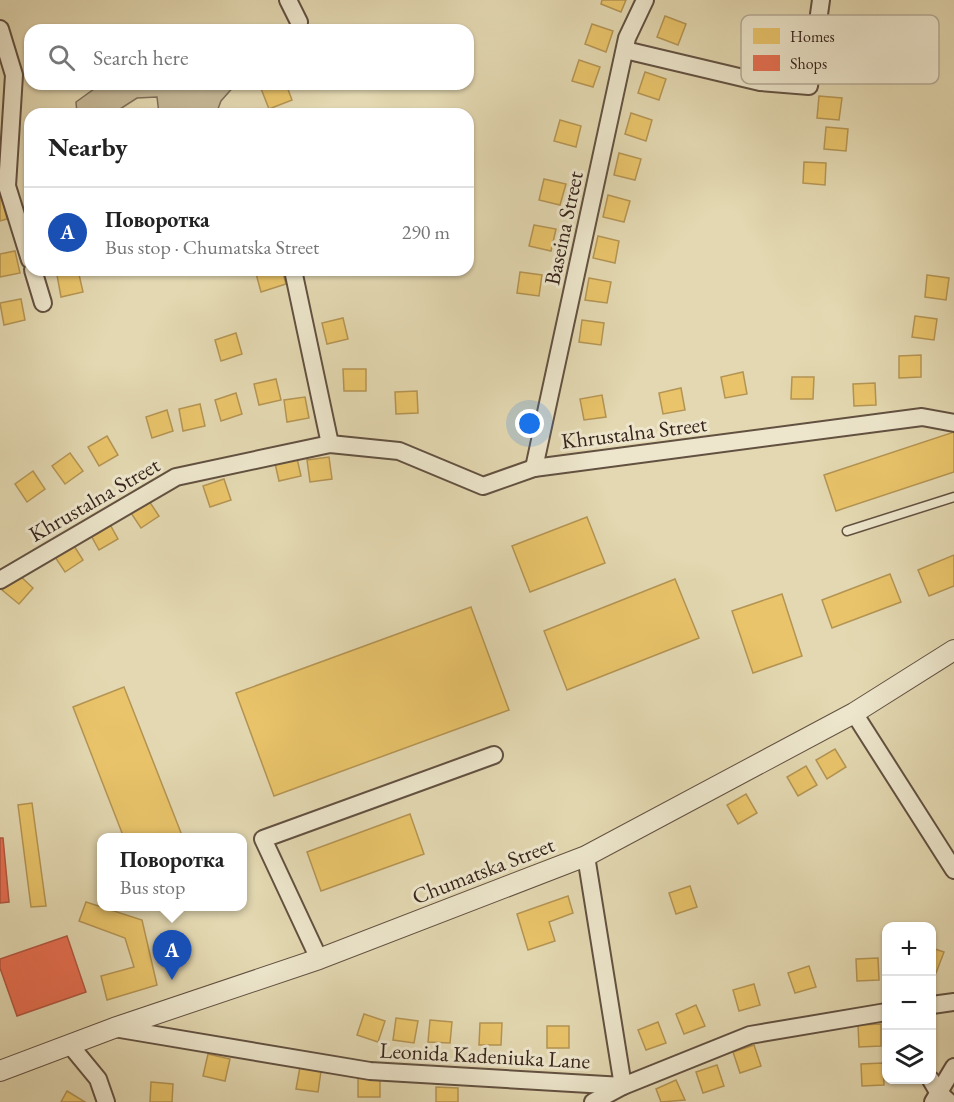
<!DOCTYPE html>
<meta charset="utf-8">
<style>
body{margin:0;font-family:"EB Garamond",serif;background:#f2f2f2;color:#222}
.controls{position:absolute;right:18px;bottom:18px;display:grid;overflow:hidden;border-radius:12px;box-shadow:0 2px 4px #0004}
.controls button{width:54px;height:54px;display:grid;place-items:center;padding:0;border:0;border-bottom:2px solid #e0e0e0;background:#fff;color:#222;font:30px sans-serif}
.you{position:absolute;left:530px;top:424px;width:21px;height:21px;margin:-15px;border:4px solid #fff;border-radius:50%;background:#1a73e8;box-shadow:0 0 0 9px #1a73e833}
.badge{display:grid;place-items:center;width:39px;height:39px;border-radius:50%;background:#2563eb;color:#fff;font-size:20px;font-weight:700}
.pin{position:absolute;translate:-50% -50px;filter:drop-shadow(0 2px 3px #0008)}
.pin::after{content:'';position:absolute;top:32px;width:21px;height:18px;background:inherit;clip-path:polygon(0 0,100% 0,50% 100%)}
.popup{position:absolute;left:97px;top:833px;width:150px;height:78px;box-sizing:border-box;display:grid;place-content:center;border-radius:12px;background:#fff;filter:drop-shadow(0 2px 4px #0005);font-size:20px;white-space:nowrap;color:#767676}
.popup b{font-size:22px;color:#222}
.popup::after{content:'';position:absolute;left:50%;top:100%;margin-left:-12px;border:12px solid transparent;border-top-color:#fff}
.list{margin:0;padding:0;list-style:none}
h2{display:flex;justify-content:space-between;align-items:center;height:78px;margin:0;padding:0 24px;font-size:26px}
h2 small{font-size:20px;font-weight:400;color:#767676}
.list li{display:grid;grid-template-columns:39px 1fr auto;gap:18px;align-items:center;box-sizing:border-box;height:90px;padding:0 24px;border-top:2px solid #e0e0e0}
.list b{display:block;font-size:22px;white-space:nowrap}
.list p{margin:0;font-size:20px;white-space:nowrap;color:#767676}
.list em{font-size:20px;font-style:normal;color:#767676}
.icon{flex:none;width:33px;height:33px;fill:none;stroke:currentColor;stroke-width:2;stroke-linecap:round;stroke-linejoin:round}
.map{position:relative;flex:none;width:954px;height:1102px;overflow:hidden}
.search{position:absolute;background:#fff;box-shadow:0 2px 4px #0004;left:24px;top:24px;width:450px;height:66px;display:flex;align-items:center;gap:15px;box-sizing:border-box;padding:0 21px;border-radius:18px;color:#767676;font-size:22px}
.panel{position:absolute;background:#fff;box-shadow:0 2px 4px #0004;left:24px;top:108px;width:450px;height:168px;border-radius:18px}
.map>svg:first-child{display:block}
.green{fill:#c6b998;stroke:#7e6e5a;stroke-width:1.5}
.homes{fill:#e9c46a;stroke:#b49453;stroke-width:1.5}
.shops{fill:#e76f51;stroke:#b25841;stroke-width:1.5}
.lines{fill:none;stroke-linecap:round;stroke-linejoin:round}
.service-casing{stroke:#625141;stroke-width:11}
.minor-casing{stroke:#625141;stroke-width:20}
.tertiary-casing{stroke:#625141;stroke-width:22}
.service{stroke:#ede6cc;stroke-width:8}
.minor{stroke:#ede6cc;stroke-width:16}
.tertiary{stroke:#ede6cc;stroke-width:20}
.labels{text-anchor:middle;stroke-width:6;stroke-linejoin:round;paint-order:stroke}
.street-label{font-size:22px;fill:#37241c;stroke:#ede6cc}
.key{fill:#ede6cc;stroke:#b6ac97;stroke-width:1.5}
.key-label{font-size:16px;fill:#37241c}
</style>
<div class="map">
<svg width="954" height="1102" viewBox="0 0 954 1102">
<rect width="100%" height="100%" fill="#e3d8b1"/>
<filter id="stains"><feTurbulence type="fractalNoise" baseFrequency=".00333" numOctaves="4"/><feColorMatrix values="0 0 0 0 .2 0 0 0 0 .09 0 0 0 0 .02 0 0 0 .5 -.17"/></filter>
<radialGradient id="worn" r=".72"><stop offset=".6" stop-color="#630" stop-opacity="0"/><stop offset="1" stop-color="#630" stop-opacity=".3"/></radialGradient>
<path class="green" d="M101 84H236L221 101 216 114H159L157 97 137 98 117 111 77 114 76 102Z"/>
<g class="homes">
<path d="M602 0H626L621 12 601 4Z"/>
<path d="M665 16 686 24 678 45 657 37Z"/>
<path d="M592 24 613 31 606 52 585 44Z"/>
<path d="M834 27 856 30 853 52 831 49Z"/>
<path d="M780 29 802 32 799 54 777 51Z"/>
<path d="M579 60 600 67 593 87 572 81Z"/>
<path d="M645 72 666 79 659 100 638 93Z"/>
<path d="M267 84H286L292 100 269 109 260 86Z"/>
<path d="M819 96 842 98 839 120 817 118Z"/>
<path d="M631 113 652 120 646 141 625 134Z"/>
<path d="M560 120 581 126 576 147 554 141Z"/>
<path d="M826 127 848 129 846 151 824 149Z"/>
<path d="M619 153 641 159 635 180 614 175Z"/>
<path d="M804 162 826 163 825 185 803 183Z"/>
<path d="M544 179 566 184 560 205 539 200Z"/>
<path d="M608 195 630 201 624 222 603 217Z"/>
<path d="M0 198H2L7 219 0 221Z"/>
<path d="M534 225 556 229 551 251 529 246Z"/>
<path d="M598 236 619 241 615 263 593 258Z"/>
<path d="M15 251 20 273 0 277V254Z"/>
<path d="M78 270 83 292 61 297 57 275Z"/>
<path d="M255 270H282L286 284 261 292Z"/>
<path d="M520 272 542 275 539 296 517 293Z"/>
<path d="M927 275 949 278 946 300 925 297Z"/>
<path d="M589 278 611 282 607 303 585 300Z"/>
<path d="M21 299 25 320 4 325 0 303Z"/>
<path d="M915 316 937 319 934 340 912 337Z"/>
<path d="M343 318 348 339 327 344 322 323Z"/>
<path d="M582 320 604 323 601 345 579 342Z"/>
<path d="M236 333 242 354 221 361 215 340Z"/>
<path d="M921 355V377L899 378V356Z"/>
<path d="M343 369H366V391H344Z"/>
<path d="M743 372 747 394 725 398 721 377Z"/>
<path d="M792 377H814L813 399H791Z"/>
<path d="M276 379 281 400 259 405 254 384Z"/>
<path d="M875 383 876 405 854 406 853 384Z"/>
<path d="M681 388 685 410 663 414 659 393Z"/>
<path d="M417 391 418 413 396 414 395 392Z"/>
<path d="M236 393 242 414 221 421 215 400Z"/>
<path d="M602 395 606 417 584 420 580 399Z"/>
<path d="M305 397 309 418 287 422 284 400Z"/>
<path d="M200 404 205 426 183 431 179 409Z"/>
<path d="M167 410 173 431 152 438 146 417Z"/>
<path d="M954 432V472L836 511 824 475Z"/>
<path d="M107 436 118 455 99 466 88 447Z"/>
<path d="M70 453 83 471 65 484 52 466Z"/>
<path d="M296 454 301 476 279 481 274 459Z"/>
<path d="M329 457 332 479 310 482 307 460Z"/>
<path d="M33 471 45 489 27 502 15 484Z"/>
<path d="M224 479 231 500 210 507 203 486Z"/>
<path d="M147 498 159 516 141 528 129 510Z"/>
<path d="M587 517 605 563 530 592 512 546Z"/>
<path d="M107 519 118 539 99 550 88 530Z"/>
<path d="M71 541 83 560 65 572 53 554Z"/>
<path d="M954 555V586L929 596 918 570Z"/>
<path d="M17 573 33 588 19 604 2 590Z"/>
<path d="M890 574 901 602 832 628 822 600Z"/>
<path d="M675 579 699 638 567 690 544 631Z"/>
<path d="M782 594 802 656 753 673 732 611Z"/>
<path d="M471 607 509 710 274 796 236 693Z"/>
<path d="M124 687 183 838H124L73 707Z"/>
<path d="M835 749 846 767 827 779 816 760Z"/>
<path d="M806 766 817 785 798 796 787 777Z"/>
<path d="M746 794 757 813 738 824 727 805Z"/>
<path d="M32 803 46 906 31 907 18 805Z"/>
<path d="M410 814 424 854 321 891 307 852Z"/>
<path d="M690 886 697 907 676 914 669 893Z"/>
<path d="M568 896 573 913 549 922 555 941 528 950 517 914Z"/>
<path d="M86 902 142 920 157 985 107 1000 101 976 134 967 125 938 79 921Z"/>
<path d="M932 948 944 952 936 973 932 971Z"/>
<path d="M878 958 879 980 857 981 856 959Z"/>
<path d="M809 966 816 987 795 993 788 973Z"/>
<path d="M754 984 760 1005 739 1011 733 990Z"/>
<path d="M696 1005 705 1026 684 1034 676 1014Z"/>
<path d="M364 1014 385 1021 378 1042 357 1035Z"/>
<path d="M396 1018 418 1021 414 1043 393 1040Z"/>
<path d="M430 1020 452 1022 450 1043 428 1042Z"/>
<path d="M658 1022 666 1043 646 1050 638 1030Z"/>
<path d="M480 1023H502L501 1045H479Z"/>
<path d="M881 1024V1046L859 1047 858 1025Z"/>
<rect x="547" y="1026" width="22" height="22"/>
<path d="M754 1045 761 1066 740 1073 733 1052Z"/>
<path d="M208 1054 230 1059 225 1081 203 1076Z"/>
<path d="M883 1063 884 1085 862 1086 861 1064Z"/>
<path d="M717 1065 724 1086 703 1093 696 1072Z"/>
<path d="M300 1067 321 1071 318 1092 296 1089Z"/>
<rect x="358" y="1075" width="22" height="22"/>
<path d="M676 1080 685 1100 661 1102 656 1089Z"/>
<path d="M151 1082 173 1084 172 1102H150Z"/>
<path d="M436 1087 458 1088V1102H436Z"/>
<path d="M67 1091 85 1102H61Z"/>
</g>
<g class="shops">
<path d="M0 838H3L9 902 0 903Z"/>
<path d="M67 936 86 992 17 1016 0 968V959Z"/>
</g>
<g class="lines">
<defs>
<path id="service" d="M847 531 954 497"/>
<g id="minor">
<path d="M288 0 299 22"/>
<path d="M0 29 14 75 7 186 30 260"/>
<path d="M625 50 760 82 809 86 821 0"/>
<path d="M33 270 43 303"/>
<path d="M293 270 330 444"/>
<path d="M534 468 627 38 645 0"/>
<path d="M0 580 176 477 330 444 399 451 483 486 534 468 922 417 954 423"/>
<path d="M854 713 954 870"/>
<path d="M319 959 263 839 494 755"/>
<path d="M932 1005 954 1002"/>
<path d="M114 1028 370 1071 623 1086 586 856"/>
<path d="M70 1045 98 1079 106 1102"/>
<path d="M931 1080 938 1092 949 1102"/>
<path d="M593 1102 623 1086 750 1035 886 1012"/>
<path d="M933 1102 954 1067"/>
</g>
<path id="tertiary" d="M0 1071 114 1028 319 959 586 856 854 713 954 650"/>
</defs>
<use href="#service" class="service-casing"/>
<use href="#minor" class="minor-casing"/>
<use href="#tertiary" class="tertiary-casing"/>
<use href="#service" class="service"/>
<use href="#minor" class="minor"/>
<use href="#tertiary" class="tertiary"/>
</g>
<g class="labels">
<g class="street-label">
<text transform="translate(563 228) rotate(-78)" y="8">Baseina Street</text>
<text transform="translate(634 432) rotate(-7)" y="8">Khrustalna Street</text>
<text transform="translate(94 499) rotate(-30)" y="8">Khrustalna Street</text>
<text transform="translate(483 870) rotate(-21)" y="8">Chumatska Street</text>
<text transform="translate(485 1055) rotate(3)" y="8">Leonida Kadeniuka Lane</text>
</g>
</g>
<rect x="741" y="15" width="198" height="69" rx="9" class="key"/>
<rect x="753" y="28" width="27" height="16" fill="#e9c46a"/>
<rect x="753" y="55" width="27" height="16" fill="#e76f51"/>
<g class="key-label">
<text x="790" y="42">Homes</text>
<text x="790" y="69">Shops</text>
</g>
<rect width="100%" height="100%" filter="url(#stains)"/>
<rect width="100%" height="100%" fill="url(#worn)"/>
</svg>
<div class="controls">
<button>+</button>
<button>−</button>
<button><svg class="icon" aria-label="layers" viewBox="0 0 24 24"><path d="M12 4l9 5-9 5-9-5zM3 14l9 5 9-5"/></svg></button>
</div>
<div class="you"></div>
<div class="pin badge" style="left:172px;top:980px;background:#1a4fb4">A</div>
<div class="popup"><b>Поворотка</b>Bus stop</div>
<div class="search"><svg class="icon" aria-label="search" viewBox="0 0 24 24"><circle cx="10" cy="10" r="6"/><path d="M15 15l6 6"/></svg>Search here</div>
<section class="panel">
<h2>Nearby<small></small></h2>
<ul class="list">
<li><span class="badge" style="background:#1a4fb4">A</span><div><b>Поворотка</b><p>Bus stop · Chumatska Street</p></div><em>290 m</em></li>
</ul>
</section>
</div>
